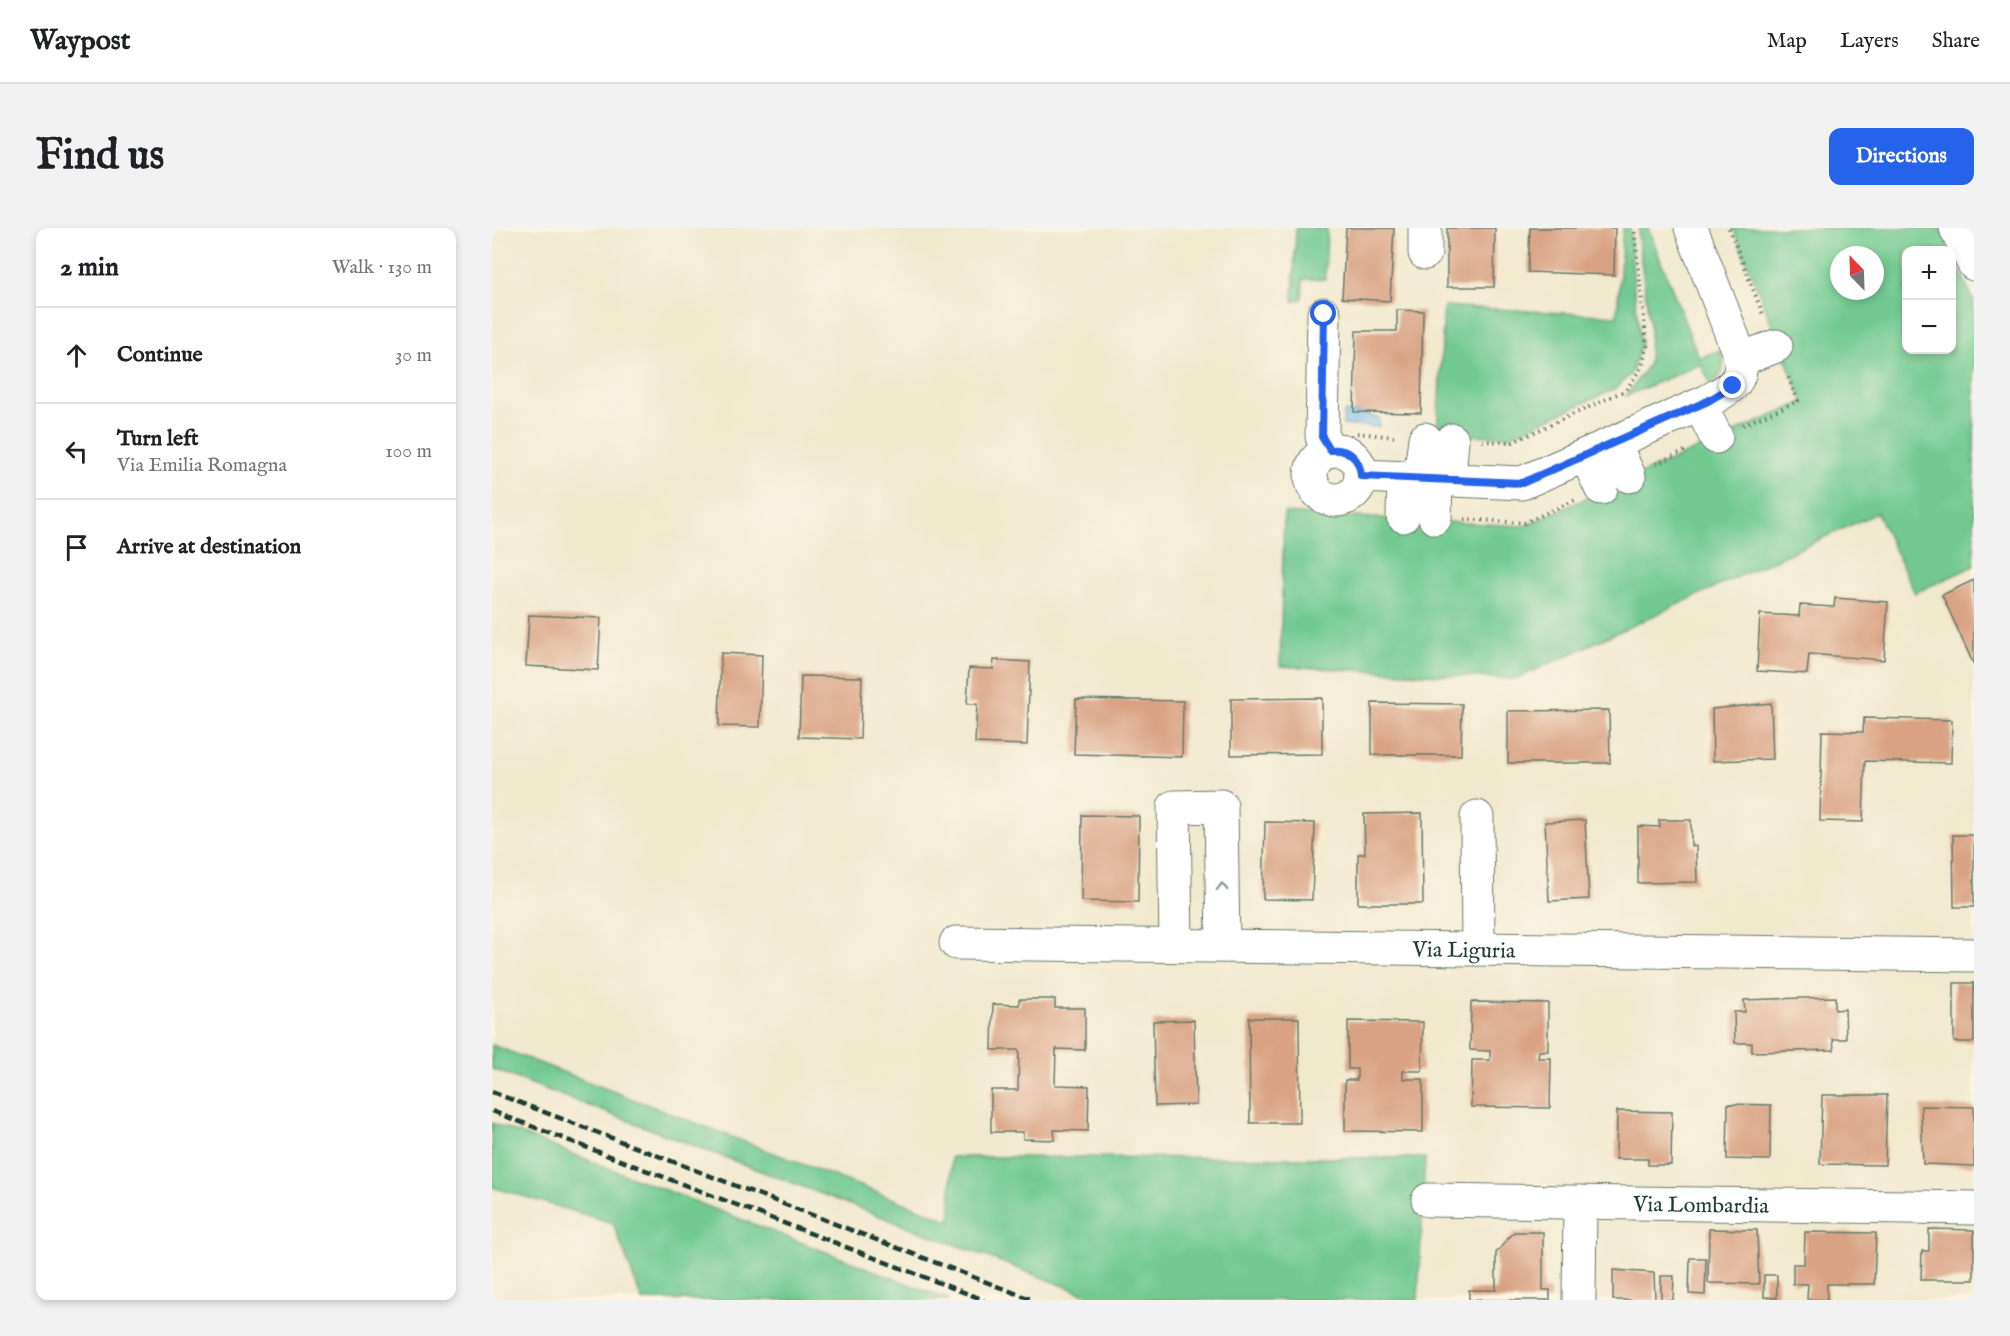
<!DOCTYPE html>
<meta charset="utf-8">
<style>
body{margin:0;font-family:"IM FELL English",serif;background:#f2f2f2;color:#202124}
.controls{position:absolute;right:18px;top:18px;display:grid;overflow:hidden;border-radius:12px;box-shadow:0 3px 9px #0003}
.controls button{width:54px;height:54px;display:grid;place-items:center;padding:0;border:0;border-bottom:2px solid #e0e0e0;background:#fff;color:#202124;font:30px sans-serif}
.compass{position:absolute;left:1338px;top:18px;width:54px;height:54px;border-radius:50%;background:#fff;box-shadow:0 3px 9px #0003;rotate:337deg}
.stop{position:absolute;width:18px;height:18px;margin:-14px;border:4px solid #2563eb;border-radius:50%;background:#fff}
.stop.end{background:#2563eb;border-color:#fff;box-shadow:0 2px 6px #0008}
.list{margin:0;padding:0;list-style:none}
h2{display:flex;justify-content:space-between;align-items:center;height:78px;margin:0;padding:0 24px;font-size:26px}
h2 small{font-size:20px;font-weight:400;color:#757577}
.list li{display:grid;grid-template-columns:39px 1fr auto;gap:18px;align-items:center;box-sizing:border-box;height:96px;padding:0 24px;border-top:2px solid #e0e0e0}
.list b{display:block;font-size:22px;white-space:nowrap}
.list p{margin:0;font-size:20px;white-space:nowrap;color:#757577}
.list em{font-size:20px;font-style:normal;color:#757577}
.icon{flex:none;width:33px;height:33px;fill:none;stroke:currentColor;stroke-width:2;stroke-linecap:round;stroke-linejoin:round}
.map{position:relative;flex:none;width:1482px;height:1072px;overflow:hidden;border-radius:12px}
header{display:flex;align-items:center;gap:36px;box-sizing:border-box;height:84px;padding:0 30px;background:#fff;border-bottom:2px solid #e0e0e0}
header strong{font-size:28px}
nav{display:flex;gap:33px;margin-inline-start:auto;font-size:21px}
.intro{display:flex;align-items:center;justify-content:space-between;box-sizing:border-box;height:144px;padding:0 36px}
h1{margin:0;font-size:42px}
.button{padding:15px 27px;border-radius:12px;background:#2563eb;color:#fff;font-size:21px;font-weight:700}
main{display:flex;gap:36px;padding:0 36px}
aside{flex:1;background:#fff;border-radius:12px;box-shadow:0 3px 9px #0003}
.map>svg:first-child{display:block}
.green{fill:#72ca90;stroke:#488462;stroke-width:1.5;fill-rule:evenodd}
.water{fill:#78beef;stroke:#4c7e92;stroke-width:1.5}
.building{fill:#d9a282}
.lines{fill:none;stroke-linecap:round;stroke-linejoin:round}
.minor-casing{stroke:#68796a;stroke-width:35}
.major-casing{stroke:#68796a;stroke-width:35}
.path{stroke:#68796a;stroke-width:4;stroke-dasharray:1.5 4.5;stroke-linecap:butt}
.minor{stroke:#fff;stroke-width:33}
.major{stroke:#fff;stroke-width:33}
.rail{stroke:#1f3d34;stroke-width:4.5;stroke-dasharray:9 4.5;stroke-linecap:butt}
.oneway{stroke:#8f9e9a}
.route{stroke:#2563eb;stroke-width:8}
.labels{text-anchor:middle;stroke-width:6;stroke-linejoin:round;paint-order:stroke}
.street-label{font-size:22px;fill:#1f3d34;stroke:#fcf5e5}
</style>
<header>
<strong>Waypost</strong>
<nav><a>Map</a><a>Layers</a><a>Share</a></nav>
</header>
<div class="intro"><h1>Find us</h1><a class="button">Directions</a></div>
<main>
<aside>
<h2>2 min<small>Walk · 130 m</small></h2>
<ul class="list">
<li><svg class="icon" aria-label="ahead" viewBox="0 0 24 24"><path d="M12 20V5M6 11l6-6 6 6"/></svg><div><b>Continue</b></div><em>30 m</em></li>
<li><svg class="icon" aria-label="left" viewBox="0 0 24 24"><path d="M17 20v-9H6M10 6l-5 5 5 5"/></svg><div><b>Turn left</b><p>Via Emilia Romagna</p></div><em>100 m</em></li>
<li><svg class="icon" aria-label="arrive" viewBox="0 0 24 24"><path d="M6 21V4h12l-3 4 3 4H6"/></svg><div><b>Arrive at destination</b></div></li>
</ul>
</aside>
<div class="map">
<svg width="1482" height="1072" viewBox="0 0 1482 1072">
<rect width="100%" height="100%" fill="#fcf5e5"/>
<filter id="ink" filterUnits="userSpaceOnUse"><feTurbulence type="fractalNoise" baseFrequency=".0167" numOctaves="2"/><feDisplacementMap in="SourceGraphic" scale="12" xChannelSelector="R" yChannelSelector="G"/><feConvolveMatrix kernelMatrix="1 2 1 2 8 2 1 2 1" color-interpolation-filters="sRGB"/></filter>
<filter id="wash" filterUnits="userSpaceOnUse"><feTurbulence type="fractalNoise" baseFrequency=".008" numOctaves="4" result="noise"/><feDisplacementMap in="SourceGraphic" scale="24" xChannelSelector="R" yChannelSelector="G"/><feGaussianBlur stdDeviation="1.35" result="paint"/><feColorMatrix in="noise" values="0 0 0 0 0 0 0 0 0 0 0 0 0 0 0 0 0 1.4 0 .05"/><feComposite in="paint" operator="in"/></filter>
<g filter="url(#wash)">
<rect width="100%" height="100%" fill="#f1e9cd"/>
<g class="green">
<path d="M804 0H835L833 51H811L810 71 801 73Z"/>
<path d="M1131 0H1138L1141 52 1149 117 1139 146 1123 161 1018 208 945 207 952 78 1125 88Z"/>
<path d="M1147 0H1156L1207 130 1228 122C1235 137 1231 147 1219 157L1209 136 1134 168 1157 136 1158 97 1146 11Z"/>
<path d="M1241 0H1448L1458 22H1414V122H1460V25L1482 74V338L1423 365 1385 285 1024 451 788 438 792 285 1032 298 1311 174ZM1347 27H1383V63H1347Z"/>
<path d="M0 817 459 993V929L933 930 926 1072H609L0 841Z"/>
<path d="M0 895 458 1072H150L121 995 0 959Z"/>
</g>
<path class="water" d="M852 184 879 186V189L887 190V199L851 197Z"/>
<g id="blocks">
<g class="building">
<path d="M854 0H902L898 73 850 70Z"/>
<path d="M955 0H1003L1002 59H955Z"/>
<path d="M1038 0H1123L1122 47 1036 44Z"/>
<path d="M905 82 931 83 929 185 862 184 864 103H905Z"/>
<path d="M1482 352V437L1450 367Z"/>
<path d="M1343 370 1396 374 1392 432 1317 426 1315 446 1265 443 1268 386 1307 388 1308 377 1342 379Z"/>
<path d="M37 387 109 390 106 442 34 438Z"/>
<path d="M229 425 270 427 268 499 227 498Z"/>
<path d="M502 432 538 434 535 517 483 515 485 476H475L477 440 501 441Z"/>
<path d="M309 448 370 449 368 511 307 509Z"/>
<path d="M830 470V526L739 527V471Z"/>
<path d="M584 471 691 473 690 529 582 526Z"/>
<path d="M880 475 970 476 969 527H880Z"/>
<path d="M1279 475 1281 531 1221 533 1220 481Z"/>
<path d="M1117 482 1118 535H1016V483Z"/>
<path d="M1372 490 1460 492 1459 535 1373 533 1371 594 1328 593 1330 503 1371 504Z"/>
<path d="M930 585 931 676H866V626H873L872 586Z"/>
<path d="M590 587 647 588 646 674 589 673Z"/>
<path d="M1093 592 1097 671 1057 673 1053 594Z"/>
<path d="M1167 592H1199V618H1204L1205 654 1146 655V598L1168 599Z"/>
<path d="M773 594 823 595 820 672 771 671Z"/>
<path d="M1461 607H1482V679H1462Z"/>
<rect x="1462" y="755" width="20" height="59"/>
<path d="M1343 769V782L1353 781 1354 811H1341L1342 822 1260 824V815H1243L1242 784H1253L1252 772Z"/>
<path d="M527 771H563V780H593V822L564 821 563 857 597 858 596 903 562 902 563 912 531 911V904H499V862H526L527 822H500L501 776 527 777Z"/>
<path d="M979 774 1056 775V823H1047L1046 830H1059L1058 880 979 879 980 832H998V823L978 822Z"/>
<path d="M757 790H807L808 895H758Z"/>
<path d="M702 792 704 877 663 878 661 793Z"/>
<path d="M856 793 931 794 930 843H911V851H931V904L853 903V852H865V841H856Z"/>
<path d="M1330 867H1395L1393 937 1328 936Z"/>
<path d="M1236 876 1279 877 1278 932 1235 931Z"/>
<path d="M1429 878 1482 879V938L1431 936Z"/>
<path d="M1125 883 1180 884 1179 937H1156V931H1124Z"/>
<path d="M1217 1001 1265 1002 1267 1056 1216 1055Z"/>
<path d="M1437 1001 1482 1002V1052H1429L1430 1023H1437Z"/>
<path d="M1022 1004H1051V1062H1058V1072H977V1062H1004V1025Z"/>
<path d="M1313 1004 1384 1005 1382 1056H1335V1072L1315 1071 1316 1056H1301V1036H1312Z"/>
<path d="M1198 1030H1214L1213 1067 1197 1066Z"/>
<path d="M1121 1042 1162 1045 1163 1072H1121Z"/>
<path d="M1272 1047H1285V1070L1272 1069Z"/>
<path d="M1169 1048H1182L1181 1072H1169Z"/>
</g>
</g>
</g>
<g filter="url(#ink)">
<use href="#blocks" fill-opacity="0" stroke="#68796a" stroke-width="1.5"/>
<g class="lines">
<defs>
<g id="minor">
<path d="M933 25V0"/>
<path d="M832 86 830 209 838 222"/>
<path d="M1249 131 1284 118"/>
<path d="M1208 177 1224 209"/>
<path d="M1122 215 1137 248"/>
<circle cx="844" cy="247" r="25"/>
<path d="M1094 227 1109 260"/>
<path d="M869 248 1030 255 1216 173C1236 161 1250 157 1249 131L1199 0"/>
<path d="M928 250 933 211"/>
<path d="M957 251 960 212"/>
<path d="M911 288 912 249"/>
<path d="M943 290 944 251"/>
<path d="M985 589 986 721"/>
<path id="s1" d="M464 715 1482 727"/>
<path d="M684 717 682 579 729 578 731 718"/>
<path id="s2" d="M936 972 1482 980"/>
<path d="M1087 1072 1088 974"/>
</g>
<path id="major" d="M1464 0 1482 36"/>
</defs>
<use href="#minor" class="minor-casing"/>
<use href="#major" class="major-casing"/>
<g class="path">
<path d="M1237 0 1272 89"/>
<path d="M1251 197 1306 173 1295 146"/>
<path d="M865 205 902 209"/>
<path d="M990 213 1021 214 1134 162 1150 138 1155 118 1142 0"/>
<path d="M1164 236 1195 222"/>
<path d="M972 291 1032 295 1083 272"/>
</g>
<use href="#minor" class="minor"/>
<use href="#major" class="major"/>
<g class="rail">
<path d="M0 864 541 1072"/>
<path d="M0 883 492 1072"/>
</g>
</g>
<defs><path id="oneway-chevron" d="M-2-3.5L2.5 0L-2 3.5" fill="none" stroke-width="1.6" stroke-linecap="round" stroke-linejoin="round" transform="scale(1.5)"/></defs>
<use class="oneway" href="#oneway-chevron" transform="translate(730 659) rotate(-91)"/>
</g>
<g class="lines" filter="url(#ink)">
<path class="route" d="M832 86 830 209 838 222C856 220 868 230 869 248L1030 255 1216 173 1241 158"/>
</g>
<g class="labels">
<g class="street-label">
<text dy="8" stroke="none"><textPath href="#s1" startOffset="508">Via Liguria</textPath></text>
<text dy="8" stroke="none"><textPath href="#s2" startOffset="273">Via Lombardia</textPath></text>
</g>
</g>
</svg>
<div class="controls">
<button>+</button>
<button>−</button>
</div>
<svg class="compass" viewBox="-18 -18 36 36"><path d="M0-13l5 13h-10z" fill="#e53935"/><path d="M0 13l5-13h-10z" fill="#757577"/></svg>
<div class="stop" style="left:832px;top:86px"></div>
<div class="stop end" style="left:1241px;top:158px"></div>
</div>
</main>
